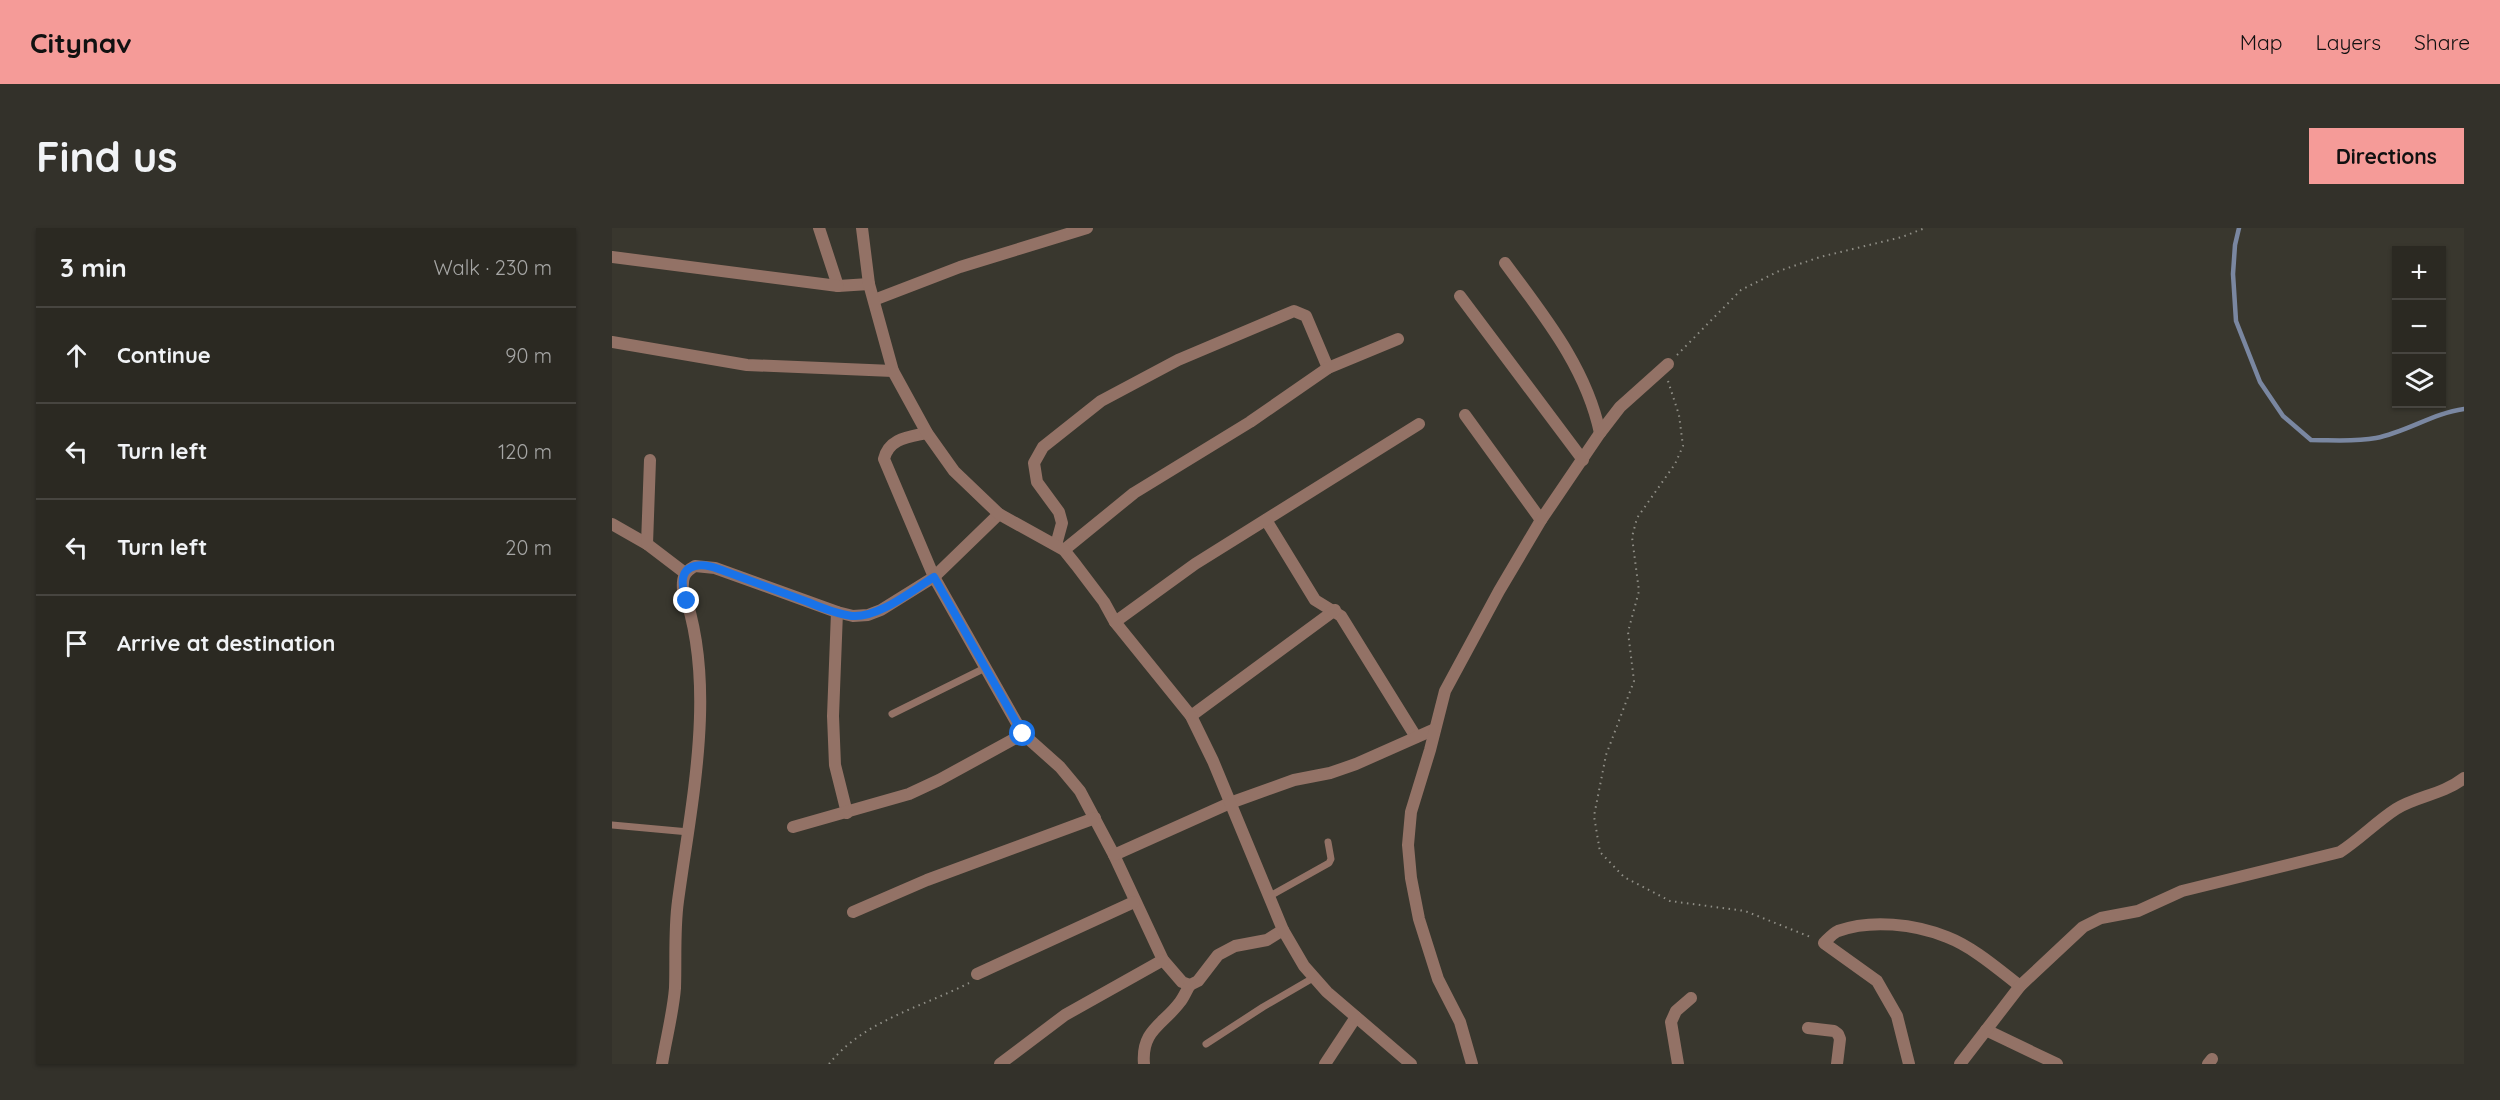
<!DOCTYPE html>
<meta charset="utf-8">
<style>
body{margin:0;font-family:Quicksand,sans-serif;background:#33312a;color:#f1f3f6}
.controls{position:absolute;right:18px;top:18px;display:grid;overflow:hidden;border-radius:0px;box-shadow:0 2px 4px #0004}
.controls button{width:54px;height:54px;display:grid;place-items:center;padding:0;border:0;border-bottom:2px solid #474540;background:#2b2922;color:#f1f3f6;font:30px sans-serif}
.stop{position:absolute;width:18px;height:18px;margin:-14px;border:4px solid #1a73e8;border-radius:50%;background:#fff}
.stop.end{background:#1a73e8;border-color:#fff;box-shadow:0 2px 6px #0008}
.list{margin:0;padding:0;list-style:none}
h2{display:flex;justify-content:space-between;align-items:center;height:78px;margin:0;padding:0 24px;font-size:26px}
h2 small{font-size:20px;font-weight:400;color:#a6a6a5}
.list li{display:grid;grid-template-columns:39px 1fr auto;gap:18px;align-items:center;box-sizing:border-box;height:96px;padding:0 24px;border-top:2px solid #474540}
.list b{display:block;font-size:22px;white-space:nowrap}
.list em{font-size:20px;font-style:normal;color:#a6a6a5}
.icon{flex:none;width:33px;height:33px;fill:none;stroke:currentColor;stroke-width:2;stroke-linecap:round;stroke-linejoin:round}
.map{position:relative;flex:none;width:1852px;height:836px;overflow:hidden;border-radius:0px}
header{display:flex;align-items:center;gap:36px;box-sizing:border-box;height:84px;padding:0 30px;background:#f59b98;color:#111}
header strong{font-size:28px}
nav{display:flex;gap:33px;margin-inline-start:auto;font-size:21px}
.intro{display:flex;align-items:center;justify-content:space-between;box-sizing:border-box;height:144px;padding:0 36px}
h1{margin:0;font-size:42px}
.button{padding:15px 27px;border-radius:0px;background:#f59b98;color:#111;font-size:21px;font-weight:700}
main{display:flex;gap:36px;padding:0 36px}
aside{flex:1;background:#2b2922;border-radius:0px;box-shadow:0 2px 4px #0004}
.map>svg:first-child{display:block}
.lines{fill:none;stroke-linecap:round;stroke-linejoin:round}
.stream{stroke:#7a87a1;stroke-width:4.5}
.path{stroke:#908f87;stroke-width:2;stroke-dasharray:1.5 4.5;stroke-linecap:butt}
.service{stroke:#937266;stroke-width:7}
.minor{stroke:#937266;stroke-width:12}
.tertiary{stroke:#937266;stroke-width:12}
.route{stroke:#1a73e8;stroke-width:8}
</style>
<header>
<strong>Citynav</strong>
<nav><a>Map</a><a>Layers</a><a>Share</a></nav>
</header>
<div class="intro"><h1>Find us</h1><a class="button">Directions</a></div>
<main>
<aside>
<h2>3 min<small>Walk · 230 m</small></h2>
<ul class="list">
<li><svg class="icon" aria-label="ahead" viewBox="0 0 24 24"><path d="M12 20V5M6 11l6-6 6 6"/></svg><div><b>Continue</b></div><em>90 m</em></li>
<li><svg class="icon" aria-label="left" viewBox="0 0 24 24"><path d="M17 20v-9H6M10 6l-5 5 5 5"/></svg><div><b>Turn left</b></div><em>120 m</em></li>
<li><svg class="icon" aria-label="left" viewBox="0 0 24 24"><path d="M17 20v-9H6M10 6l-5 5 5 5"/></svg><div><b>Turn left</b></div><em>20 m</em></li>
<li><svg class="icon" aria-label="arrive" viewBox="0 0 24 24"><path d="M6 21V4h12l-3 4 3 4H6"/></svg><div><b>Arrive at destination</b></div></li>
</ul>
</aside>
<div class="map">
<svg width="1852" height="836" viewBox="0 0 1852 836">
<rect width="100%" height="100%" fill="#39372e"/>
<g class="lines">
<path class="stream" d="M1627 0 1623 17 1621 46 1624 93 1648 154 1671 188 1699 212C1720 212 1743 214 1764 210 1795 204 1821 185 1852 181"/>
<g class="path">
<path d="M1065 127 1129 62 1167 43 1208 29 1290 9 1313 0"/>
<path d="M1056 153 1067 187 1071 218 1063 236 1025 290 1020 309 1027 363 1016 404 1022 453 994 527 982 588 988 624 1012 649 1058 673 1133 683 1201 710"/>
<path d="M217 836C251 793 310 779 357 755"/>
</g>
<g class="service">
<path d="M280 486 373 440"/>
<path d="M0 597 77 604"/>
<path d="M658 668 717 635 719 631 716 614"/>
<path d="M594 816 651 779 701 750"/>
</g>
<g class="minor">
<path d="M207 0 226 58 257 56"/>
<path d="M0 29 226 58"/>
<path d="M893 35C932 88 974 139 988 205"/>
<path d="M848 68 971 232"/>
<path d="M262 72 348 39 475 0"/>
<path d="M0 114 135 137 281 143"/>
<path d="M853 187 929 292"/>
<path d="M315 205C297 209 277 210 272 231L322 349 411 506 448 539 468 563 502 627 551 732 570 754 578 757 586 753 606 727 623 718 655 712 671 702"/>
<path d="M654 292 703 372 729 388 804 509"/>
<path d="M0 296 35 316 73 345"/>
<path d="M35 316 38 232"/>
<path d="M444 317 450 295 447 284 425 254 422 235 431 219 489 173 566 132 682 83 694 88 716 140"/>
<path d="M452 322 522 265 638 194 716 140 786 111"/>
<path d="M225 384 221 488 223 537 235 585"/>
<path d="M503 394 583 336 807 196"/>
<path d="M579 488 723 382"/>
<path d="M181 599 297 566 327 552 411 506"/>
<path d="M502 627 618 575 682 552 718 545 744 536 823 501"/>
<path d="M241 684 315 652 483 590"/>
<path d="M365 746 522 674"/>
<path d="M1196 800 1222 803 1226 806 1228 811 1225 836"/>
<path d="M1374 802 1445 836"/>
<path d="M50 836C54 811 61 785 63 760 64 731 62 702 66 673 79 576 106 457 71 362 70 350 72 344 83 338L103 340 225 384 241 388 256 387 269 382 322 349 387 286"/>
<path d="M388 836 453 787 551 732"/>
<path d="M532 836C529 802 551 797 568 774 572 769 574 763 578 757"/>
<path d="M713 836 744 789"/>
<path d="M860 836 848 794 826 751 807 691 799 650 796 617 799 584 818 522 833 463 887 363 929 292 988 205 1008 179 1056 136"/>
<path d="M1066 836 1059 794 1064 783 1079 770"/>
<path d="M1297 836 1285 788 1265 753 1212 715C1216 711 1221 705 1226 703 1259 691 1303 696 1335 709 1361 719 1386 741 1408 758"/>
<path d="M1348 836 1408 758 1471 699 1489 690 1526 683 1570 663 1728 624C1748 611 1764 594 1784 581 1805 568 1830 567 1852 550"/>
<path d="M1596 836 1600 831"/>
</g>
<path class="tertiary" d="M250 0 257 56 281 143 315 205 342 243 387 286 452 322 464 337 492 374 503 394 579 488 601 533 671 702 692 738 715 764 799 836"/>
</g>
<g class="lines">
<path class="route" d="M75 373C70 361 66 342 83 338 96 335 111 343 123 347 147 356 172 365 196 374 210 380 225 386 240 388 267 390 299 363 322 349L411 506"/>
</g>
</svg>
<div class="controls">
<button>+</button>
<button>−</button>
<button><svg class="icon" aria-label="layers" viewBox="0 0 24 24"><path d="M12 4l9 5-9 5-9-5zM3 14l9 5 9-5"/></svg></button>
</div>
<div class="stop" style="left:411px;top:506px"></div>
<div class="stop end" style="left:75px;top:373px"></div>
</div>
</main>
